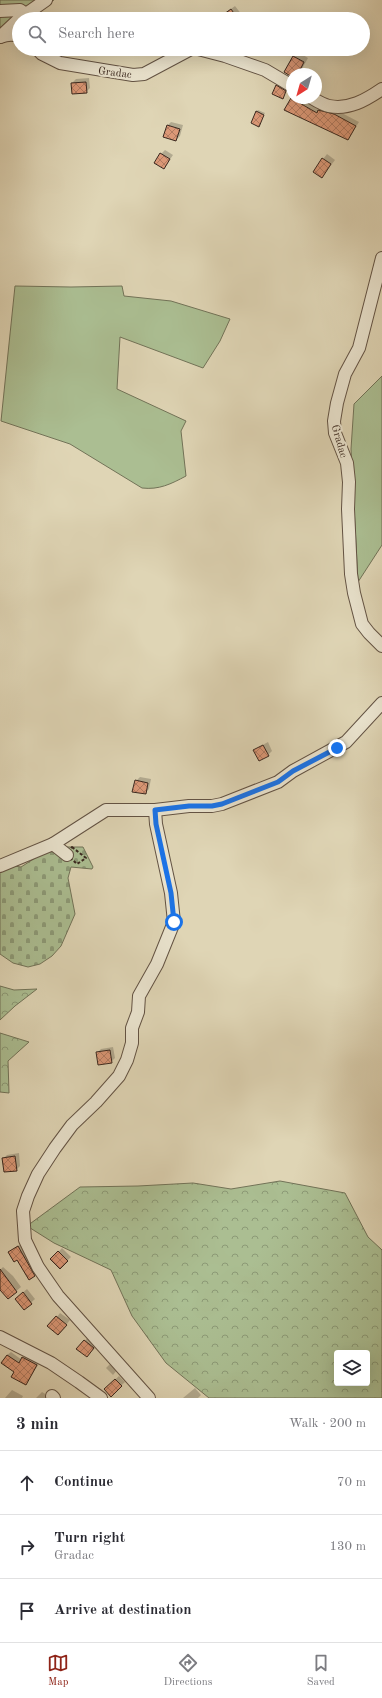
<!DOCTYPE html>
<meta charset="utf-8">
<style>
body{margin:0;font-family:"Old Standard TT",serif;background:#f2f2f3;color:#2b2b33}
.controls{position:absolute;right:12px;bottom:12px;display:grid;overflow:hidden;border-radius:4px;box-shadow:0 4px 16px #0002}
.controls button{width:36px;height:36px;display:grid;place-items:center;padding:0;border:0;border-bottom:1px solid #e1e1e2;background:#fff;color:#2b2b33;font:20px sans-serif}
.compass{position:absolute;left:286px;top:68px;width:36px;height:36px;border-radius:50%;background:#fff;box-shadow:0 4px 16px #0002;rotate:217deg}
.stop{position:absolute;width:12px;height:12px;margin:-9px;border:3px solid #1a73e8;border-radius:50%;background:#fff}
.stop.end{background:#1a73e8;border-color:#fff;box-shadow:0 1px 4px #0008}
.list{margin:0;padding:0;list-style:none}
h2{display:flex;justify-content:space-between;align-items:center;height:52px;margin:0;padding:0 16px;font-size:17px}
h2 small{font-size:13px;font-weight:400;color:#7c7c81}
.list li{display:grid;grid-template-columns:26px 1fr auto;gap:12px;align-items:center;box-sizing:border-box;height:64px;padding:0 16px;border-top:1px solid #e1e1e2}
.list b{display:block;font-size:15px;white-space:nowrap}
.list p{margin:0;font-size:13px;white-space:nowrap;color:#7c7c81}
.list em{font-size:13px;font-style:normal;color:#7c7c81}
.icon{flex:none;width:22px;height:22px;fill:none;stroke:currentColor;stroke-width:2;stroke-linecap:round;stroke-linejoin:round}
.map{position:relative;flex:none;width:382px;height:1398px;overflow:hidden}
.search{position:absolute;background:#fff;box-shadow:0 4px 16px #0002;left:12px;right:12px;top:12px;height:44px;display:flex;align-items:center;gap:10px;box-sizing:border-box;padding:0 14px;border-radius:22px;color:#7c7c81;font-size:15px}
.sheet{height:244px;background:#fff}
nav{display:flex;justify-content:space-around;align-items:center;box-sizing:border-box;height:56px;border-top:1px solid #e1e1e2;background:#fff;font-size:11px;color:#7c7c81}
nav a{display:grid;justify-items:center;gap:2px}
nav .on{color:#8f2418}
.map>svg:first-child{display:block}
.grass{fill:#abbe92;stroke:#727358}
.forest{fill:url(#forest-crowns);stroke:#727358;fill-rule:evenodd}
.cemetery{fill:url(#cemetery-stones);stroke:#727358}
.shadow{fill:#0003}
.building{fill:url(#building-cross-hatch);stroke:#3a281f}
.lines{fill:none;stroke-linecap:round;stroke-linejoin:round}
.minor-casing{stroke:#635344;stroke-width:14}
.path{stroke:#3a281f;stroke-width:2;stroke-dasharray:3 2;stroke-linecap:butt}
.minor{stroke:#eae4cf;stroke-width:12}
.route{stroke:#1a73e8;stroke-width:5}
.labels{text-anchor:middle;stroke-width:4;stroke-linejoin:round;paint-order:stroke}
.street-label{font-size:11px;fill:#3a281f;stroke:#eae4cf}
</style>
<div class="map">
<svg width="382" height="1398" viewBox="0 0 382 1398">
<defs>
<pattern id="forest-crowns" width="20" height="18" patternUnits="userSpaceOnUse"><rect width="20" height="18" fill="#abbe92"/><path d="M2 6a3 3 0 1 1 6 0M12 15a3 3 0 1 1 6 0" fill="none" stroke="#8c9a77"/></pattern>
<pattern id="cemetery-stones" width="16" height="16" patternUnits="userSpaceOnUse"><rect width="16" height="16" fill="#abbe92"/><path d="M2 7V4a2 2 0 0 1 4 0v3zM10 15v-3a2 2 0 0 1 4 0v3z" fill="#8c9a77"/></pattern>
<pattern id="building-cross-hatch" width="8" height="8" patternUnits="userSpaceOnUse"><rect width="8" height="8" fill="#dc9877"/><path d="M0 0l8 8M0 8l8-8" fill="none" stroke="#b37c61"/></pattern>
</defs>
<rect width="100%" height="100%" fill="#dfd5b5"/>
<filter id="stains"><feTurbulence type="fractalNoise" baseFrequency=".005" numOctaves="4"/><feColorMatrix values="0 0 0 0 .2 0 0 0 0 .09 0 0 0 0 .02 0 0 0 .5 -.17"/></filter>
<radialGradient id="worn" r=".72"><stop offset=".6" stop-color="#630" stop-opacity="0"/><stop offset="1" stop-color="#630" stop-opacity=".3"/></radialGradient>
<g class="grass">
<path d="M0 0H54L3 28 0 27Z"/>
<path d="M15 286 71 287 122 286 124 296 171 301 230 319 220 341 203 368 120 337 117 389 186 421 181 431 186 476C171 484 159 490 142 488L70 444 1 421Z"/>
<path d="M382 376V545L358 582 351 449 354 404Z"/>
</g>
<g class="forest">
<path d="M0 986 14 990 37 989 15 1006 0 1020Z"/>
<path d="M0 1033 29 1042 8 1061 9 1093 0 1092Z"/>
<path d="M280 1181 345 1193 368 1237 382 1250V1398H209L166 1363 132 1316 111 1270 54 1243 27 1226 80 1187 138 1186 193 1183 231 1189ZM337 1353H367V1383H337Z"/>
</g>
<path class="cemetery" d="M59 843 66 847H83L93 867 92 869 71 867 68 878 75 914 61 946 52 956 40 964 28 967 13 963 0 954V864L21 867Z"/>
<g class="shadow">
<path d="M235 6 242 15 238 19H220L224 14Z"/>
<path d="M298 52 308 58 299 74H292V76L285 72Z"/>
<path d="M89 78 90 88 86 92 72 83 76 79Z"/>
<path d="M280 82 289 87 282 97 276 86Z"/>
<path d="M292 98H301L321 109 338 111 359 122 348 139 291 99Z"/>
<path d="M258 110 265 113 259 125 256 112Z"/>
<path d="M171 122 183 125 180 136 176 140 167 126Z"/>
<path d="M165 150 173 155 164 168 161 154Z"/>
<path d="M327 154 335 160 322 177 314 171Z"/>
<path d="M268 742 272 751 268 755 255 750 259 747Z"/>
<path d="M140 777 151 779 149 789 145 793 136 781Z"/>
<path d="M113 1047 115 1058 111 1062 97 1053 101 1049Z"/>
<path d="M19 1153 20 1166 16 1170 3 1159 7 1155Z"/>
<path d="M22 1243 38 1272 34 1275 9 1252Z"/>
<path d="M62 1248 71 1257 60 1268 52 1259Z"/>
<path d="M3 1267 13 1276 21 1287 8 1298 0 1288V1270Z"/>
<path d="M27 1289 35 1299 24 1309 20 1295Z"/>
<path d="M60 1313 70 1320 62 1330 57 1317Z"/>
<path d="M89 1336 98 1344 91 1352 78 1349Z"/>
<path d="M11 1352 22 1360 27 1354 40 1362 26 1384 7 1355Z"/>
<path d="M111 1363 117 1370 113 1375 106 1368Z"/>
<path d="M119 1376 125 1382 111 1395 105 1389Z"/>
<path d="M195 1388 201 1395 198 1398H183Z"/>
<path d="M12 1390 23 1396 22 1398H5Z"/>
<path d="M42 1392 52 1398H36Z"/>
</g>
<g class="building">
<path d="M231 9 238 19H217Z"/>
<path d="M293 56 304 62 298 74H292V77L284 72Z"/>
<path d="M86 82 87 93 72 94 71 83Z"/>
<path d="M276 85 286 91 283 99 272 94Z"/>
<path d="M291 98 317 113 318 110 334 114 356 126 348 140 284 110Z"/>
<path d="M256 111 264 115 259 127 251 123Z"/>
<path d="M167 125 180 129 176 141 163 137Z"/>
<path d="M160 153 170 159 164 169 154 163Z"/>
<path d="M322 158 331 164 322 178 313 172Z"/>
<path d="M263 745 269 756 259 761 253 750Z"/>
<path d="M135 780 148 783 146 794 132 792Z"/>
<path d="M110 1050 112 1063 98 1065 96 1052Z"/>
<path d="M15 1156 17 1171 4 1172 2 1158Z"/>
<path d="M18 1246 35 1276 29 1280 17 1260 14 1262 8 1252Z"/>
<path d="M58 1251 68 1261 60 1269 50 1259Z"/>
<path d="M0 1269 17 1292 8 1299 0 1290Z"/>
<path d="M23 1292 32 1304 24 1310 15 1299Z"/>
<path d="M56 1316 67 1325 58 1335 47 1326Z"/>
<path d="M84 1340 94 1348 87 1357 76 1349Z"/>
<path d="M7 1355 19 1363 22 1357 37 1365 26 1385 11 1377 14 1372 1 1363Z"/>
<path d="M115 1379 122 1386 111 1397 104 1389Z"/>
</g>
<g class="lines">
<defs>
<g id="minor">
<path d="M0 11 20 10 26 14"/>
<path d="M19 19 46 0"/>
<path d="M0 37 19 19"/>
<path d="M0 37C6 35 13 33 19 37"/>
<path d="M37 49 42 54 60 63 133 75 144 74 191 49"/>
<path d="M198 49 225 56 265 70 292 86"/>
<path d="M312 98C317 101 324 105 329 106 349 110 366 100 382 89"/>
<path d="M382 258 359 348 345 374 337 403 334 421 335 433 347 463 349 482 348 509 351 574 354 593 362 624 369 633 382 646"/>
<path d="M155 810 189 806H212L222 804 278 782 293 771 346 742 382 703"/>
<path d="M53 844 67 855"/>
<path d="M0 866 53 844 106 810H155L156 824 171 893 174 922 157 964 139 996 138 1012 132 1028V1043L127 1060 119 1076 96 1102 72 1125 55 1148 38 1174 28 1196 23 1211 25 1240 38 1267 58 1296 149 1398"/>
<path d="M0 1337 51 1363 79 1382 101 1398"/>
<path d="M52 1396 54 1398"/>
</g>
</defs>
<use href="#minor" class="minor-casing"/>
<path class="path" d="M72 847 86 858 77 864 67 855Z"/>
<use href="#minor" class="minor"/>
</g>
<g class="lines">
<path class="route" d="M174 922 171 893 156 824 155 810 189 806H212L222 804 278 782 293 771 337 748"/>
</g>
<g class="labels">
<g class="street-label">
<text transform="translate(115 72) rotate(7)" y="4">Gradac</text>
<text transform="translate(340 441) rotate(74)" y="4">Gradac</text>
</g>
</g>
<rect width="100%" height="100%" filter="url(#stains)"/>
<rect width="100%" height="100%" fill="url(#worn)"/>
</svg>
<div class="controls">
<button><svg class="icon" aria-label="layers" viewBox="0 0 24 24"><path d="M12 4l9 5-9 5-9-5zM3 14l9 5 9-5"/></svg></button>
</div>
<svg class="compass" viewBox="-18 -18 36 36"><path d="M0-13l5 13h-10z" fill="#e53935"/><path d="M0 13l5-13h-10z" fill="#7c7c81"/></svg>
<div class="stop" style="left:174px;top:922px"></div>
<div class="stop end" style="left:337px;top:748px"></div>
<div class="search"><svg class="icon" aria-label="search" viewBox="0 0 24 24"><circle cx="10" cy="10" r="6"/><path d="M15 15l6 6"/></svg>Search here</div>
</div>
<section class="sheet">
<h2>3 min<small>Walk · 200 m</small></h2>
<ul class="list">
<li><svg class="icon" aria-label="ahead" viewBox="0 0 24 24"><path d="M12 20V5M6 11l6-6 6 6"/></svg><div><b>Continue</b></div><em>70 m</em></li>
<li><svg class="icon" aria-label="right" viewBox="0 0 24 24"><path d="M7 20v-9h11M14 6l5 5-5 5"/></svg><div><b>Turn right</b><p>Gradac</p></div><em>130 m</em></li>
<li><svg class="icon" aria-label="arrive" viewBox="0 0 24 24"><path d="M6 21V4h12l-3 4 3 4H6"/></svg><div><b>Arrive at destination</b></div></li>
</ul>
</section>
<nav>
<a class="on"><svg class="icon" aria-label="map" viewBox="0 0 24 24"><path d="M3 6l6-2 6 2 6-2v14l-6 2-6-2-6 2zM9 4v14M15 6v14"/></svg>Map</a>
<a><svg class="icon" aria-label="directions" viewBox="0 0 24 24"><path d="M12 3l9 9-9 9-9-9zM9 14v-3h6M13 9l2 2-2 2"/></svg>Directions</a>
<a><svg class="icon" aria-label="saved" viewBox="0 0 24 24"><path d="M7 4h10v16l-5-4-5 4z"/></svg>Saved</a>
</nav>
